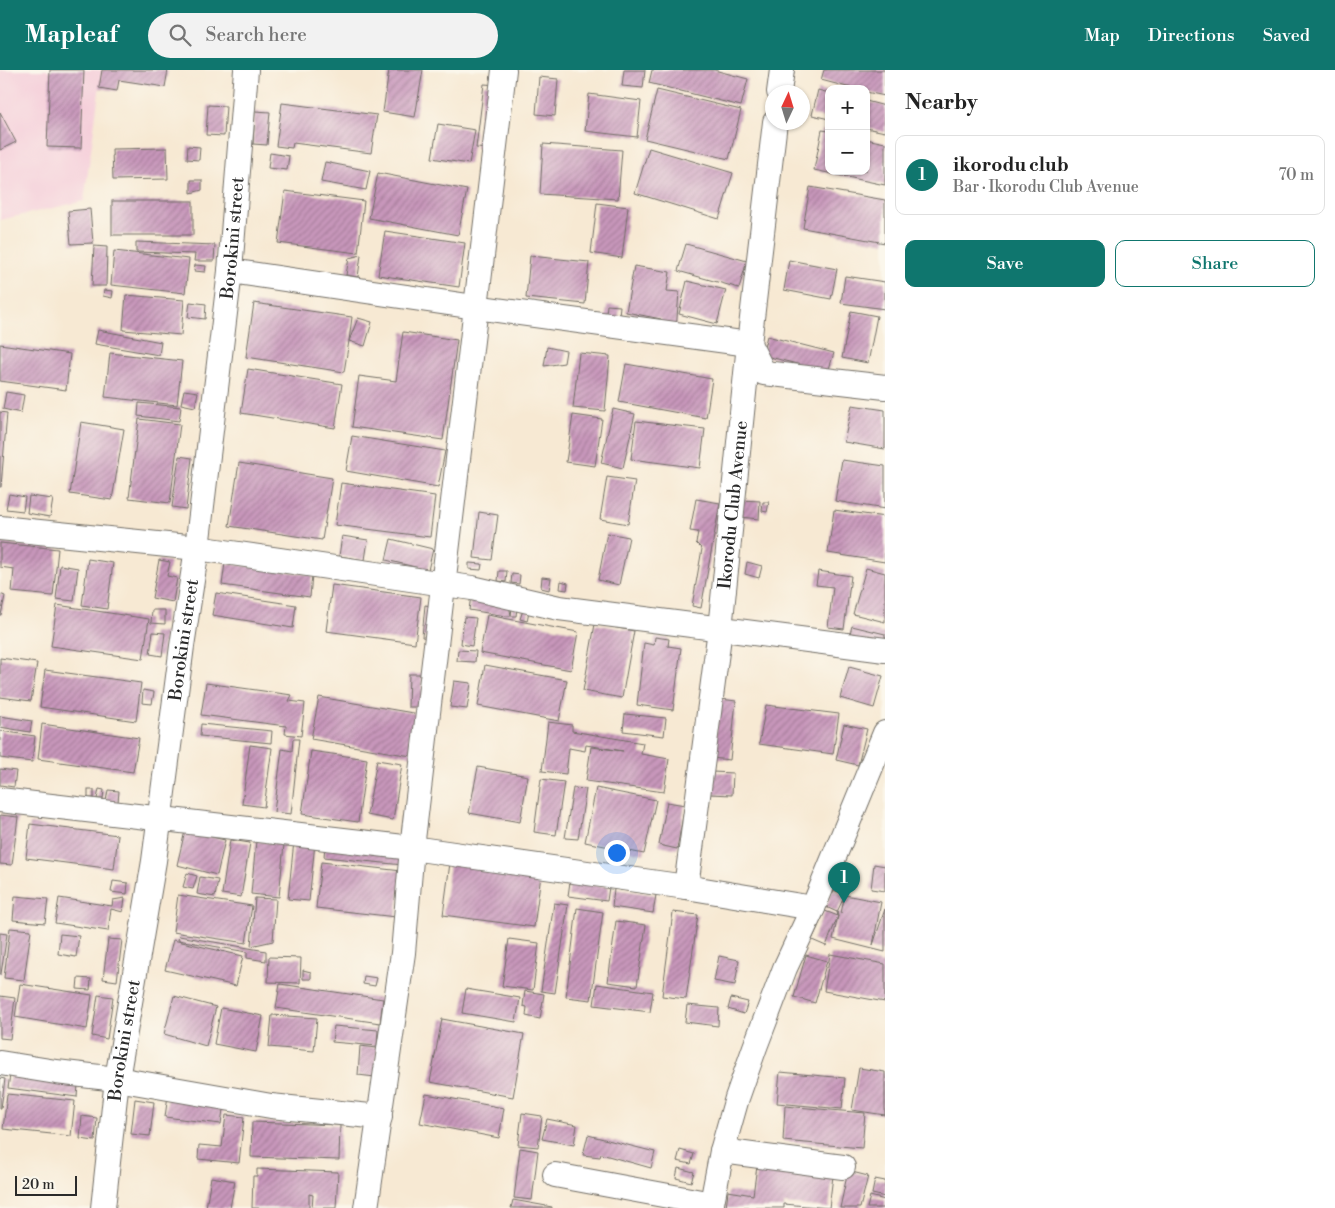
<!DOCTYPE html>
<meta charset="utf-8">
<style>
body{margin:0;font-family:"Libre Bodoni",serif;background:#f2f2f2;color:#222}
.controls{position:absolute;right:15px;top:15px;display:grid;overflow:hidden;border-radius:10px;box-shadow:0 1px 4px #0004}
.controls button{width:45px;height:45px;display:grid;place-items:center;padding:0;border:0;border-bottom:1px solid #e0e0e0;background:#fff;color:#222;font:25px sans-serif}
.compass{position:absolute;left:765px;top:15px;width:45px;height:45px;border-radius:50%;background:#fff;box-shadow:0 1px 4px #0004;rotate:4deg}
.scale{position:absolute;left:15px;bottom:12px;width:62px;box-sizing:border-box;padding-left:5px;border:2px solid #2b2b2b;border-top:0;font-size:14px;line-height:18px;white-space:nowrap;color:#2b2b2b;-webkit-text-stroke:4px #fbf7ec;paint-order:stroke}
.you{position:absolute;left:616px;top:782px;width:18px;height:18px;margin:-12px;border:4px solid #fff;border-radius:50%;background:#1a73e8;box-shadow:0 0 0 8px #1a73e833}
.badge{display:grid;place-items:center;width:32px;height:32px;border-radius:50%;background:#0f766e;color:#fff;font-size:16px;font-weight:700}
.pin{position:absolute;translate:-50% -41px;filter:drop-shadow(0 1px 2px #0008)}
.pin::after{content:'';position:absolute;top:26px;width:18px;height:15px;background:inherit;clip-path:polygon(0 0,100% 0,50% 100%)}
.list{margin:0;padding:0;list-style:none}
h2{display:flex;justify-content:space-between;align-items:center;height:65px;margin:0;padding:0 20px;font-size:21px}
h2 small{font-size:16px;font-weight:400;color:#767676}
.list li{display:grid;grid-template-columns:32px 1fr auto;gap:15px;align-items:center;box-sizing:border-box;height:80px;margin:0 10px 10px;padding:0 10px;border:1px solid #e0e0e0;border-radius:10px}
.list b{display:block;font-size:19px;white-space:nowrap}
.list p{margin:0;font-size:16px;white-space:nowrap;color:#767676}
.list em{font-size:16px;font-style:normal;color:#767676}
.actions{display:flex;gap:10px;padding:15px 20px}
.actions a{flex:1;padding:11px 0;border:1px solid #0f766e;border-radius:10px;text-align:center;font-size:18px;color:#0f766e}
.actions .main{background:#0f766e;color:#fff}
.icon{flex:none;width:28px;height:28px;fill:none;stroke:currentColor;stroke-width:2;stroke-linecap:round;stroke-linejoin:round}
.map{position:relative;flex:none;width:885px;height:1138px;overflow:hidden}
header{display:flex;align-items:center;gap:30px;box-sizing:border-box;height:70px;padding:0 25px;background:#0f766e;color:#fff}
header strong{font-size:24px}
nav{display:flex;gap:28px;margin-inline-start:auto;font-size:18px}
.search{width:350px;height:45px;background:#f2f2f2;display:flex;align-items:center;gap:12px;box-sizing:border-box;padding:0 18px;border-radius:28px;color:#767676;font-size:19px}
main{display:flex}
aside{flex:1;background:#fff}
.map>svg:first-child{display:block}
.built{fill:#f5cfda}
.building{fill:url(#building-hatch)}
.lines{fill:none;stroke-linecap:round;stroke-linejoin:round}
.minor-casing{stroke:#726e66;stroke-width:26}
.minor{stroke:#fff;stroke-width:24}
.labels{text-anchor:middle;stroke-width:4.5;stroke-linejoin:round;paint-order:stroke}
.street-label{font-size:18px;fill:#2b2b2b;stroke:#fbf7ec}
</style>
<header>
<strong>Mapleaf</strong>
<div class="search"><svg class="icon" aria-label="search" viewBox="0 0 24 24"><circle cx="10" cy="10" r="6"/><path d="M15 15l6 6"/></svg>Search here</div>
<nav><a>Map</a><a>Directions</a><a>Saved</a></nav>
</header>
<main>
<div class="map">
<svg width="885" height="1138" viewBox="0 0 885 1138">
<defs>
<pattern id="building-hatch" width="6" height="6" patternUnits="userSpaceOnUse" patternTransform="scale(1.25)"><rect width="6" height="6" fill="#c897bb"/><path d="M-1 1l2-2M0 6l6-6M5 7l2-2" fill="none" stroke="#a37b98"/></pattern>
</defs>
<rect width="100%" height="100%" fill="#fbf7ec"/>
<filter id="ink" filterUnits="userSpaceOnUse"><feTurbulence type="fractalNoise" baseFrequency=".02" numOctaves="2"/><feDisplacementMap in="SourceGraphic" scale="10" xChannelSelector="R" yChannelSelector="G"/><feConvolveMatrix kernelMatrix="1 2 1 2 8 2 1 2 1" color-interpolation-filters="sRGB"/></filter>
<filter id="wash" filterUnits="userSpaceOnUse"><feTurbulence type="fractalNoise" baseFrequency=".0096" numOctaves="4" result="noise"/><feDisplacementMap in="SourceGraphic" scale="20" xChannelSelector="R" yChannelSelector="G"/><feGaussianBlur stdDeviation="1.12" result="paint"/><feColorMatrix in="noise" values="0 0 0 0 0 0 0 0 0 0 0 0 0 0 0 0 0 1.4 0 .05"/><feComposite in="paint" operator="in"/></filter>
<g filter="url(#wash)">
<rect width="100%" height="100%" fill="#f7e9d3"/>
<path class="built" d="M0 0H102L84 131 0 150Z"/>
<g id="blocks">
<g class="building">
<path d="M50 0H84L81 78 47 77Z"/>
<path d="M102 0H168L165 17 119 10 117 21 99 18Z"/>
<path d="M389 0H423L415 47 383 42Z"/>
<path d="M624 0H645L643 18 622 16Z"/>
<path d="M652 0H714L748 9 741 36 649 13Z"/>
<path d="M824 0H885V26L866 22V19H855L821 10Z"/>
<path d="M539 7 558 9 555 46 536 44Z"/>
<path d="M484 14 498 15 490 79 476 78Z"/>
<path d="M657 20 741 40 729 89 645 69Z"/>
<path d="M818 20 829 23V49L812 45Z"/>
<path d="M589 24 641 31 637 67 585 61Z"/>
<path d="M866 31 885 36V62L866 58Z"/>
<path d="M282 33 377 45 371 83 293 73 292 78 276 76Z"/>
<path d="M208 35 226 36 224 66 206 65Z"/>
<path d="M255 41 270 42 267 75 253 74Z"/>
<path d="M0 42 16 72 0 80Z"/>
<path d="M438 54 475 60 469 94 432 88Z"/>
<path d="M822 60 829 61V101H866V69L885 73V115L814 100Z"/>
<path d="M543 74 622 80 618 129 540 124Z"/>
<path d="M188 76 200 77 199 90 187 89Z"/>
<path d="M167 78 168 109 113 110 112 79Z"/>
<path d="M649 78 733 103 719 149 635 123Z"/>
<path d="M270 83 289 86 287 100 268 98Z"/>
<path d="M325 92 370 101 366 120 321 112Z"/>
<path d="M378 103 467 120 458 165 369 148Z"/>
<path d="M191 110H202V120L191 123Z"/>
<path d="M810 117 885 130V173L803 158Z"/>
<path d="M285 121 364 131 358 183 278 173Z"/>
<rect x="112" y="131" width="81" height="34"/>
<path d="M597 133 628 137 622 188 591 183Z"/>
<path d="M90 139 93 173 71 174 68 141Z"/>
<path d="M385 161 465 173 459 217 378 205Z"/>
<path d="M136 172 215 175 214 191H194L195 184 136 182Z"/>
<path d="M686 174 747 191 739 218 678 201Z"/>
<path d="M94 176 107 177 106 216H92Z"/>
<path d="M114 181 189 189 185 223 111 215Z"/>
<path d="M361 185 358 207 346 205 349 188Z"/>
<path d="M530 186 589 192 585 234 526 228Z"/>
<path d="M789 190 837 199 831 229 784 220Z"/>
<path d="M195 195 206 196 205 202 194 201Z"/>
<path d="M634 196 670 202 667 221 679 222 676 261 660 259 661 249 626 242Z"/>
<path d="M845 206 885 212V239L841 233Z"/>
<path d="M687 211 726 220 717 254 679 244Z"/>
<path d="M104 220 113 221 112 228 103 226Z"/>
<path d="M126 225 184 230 181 265 123 260Z"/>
<path d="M190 232 206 234 205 249 188 247Z"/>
<path d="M254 233 352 247 349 271 358 248 372 252 365 276 349 271 344 302 246 287Z"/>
<path d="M607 235 620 236 618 254 605 252Z"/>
<path d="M851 241 877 246 868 293 842 288Z"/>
<path d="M98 260 161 272 159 285 95 274Z"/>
<path d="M403 262 457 270 443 370 352 357 359 306 396 311Z"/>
<path d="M767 266 834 283 828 302 762 285Z"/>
<path d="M0 274 70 284 66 320 0 311Z"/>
<path d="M547 277 566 281 564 293 544 296Z"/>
<path d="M110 283 182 291 177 335 105 327Z"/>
<path d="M579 283 610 286 605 341 573 338Z"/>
<path d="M626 294 712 309 706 348 619 332Z"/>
<path d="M248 299 342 314 335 358 241 343Z"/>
<path d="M184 320 198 322 195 337 181 334Z"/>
<path d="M6 322 24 325 21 343 3 339Z"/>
<path d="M139 333 181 337 179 351 138 346Z"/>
<path d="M852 335 885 340V379L844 372Z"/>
<path d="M613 339 635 344 623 398 601 393Z"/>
<path d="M0 342 7 343 1 417H0Z"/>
<path d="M573 345 602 349 595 396 566 392Z"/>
<path d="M139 349 180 354 170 433 129 428Z"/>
<path d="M636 351 705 359 700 398 631 389Z"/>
<path d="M81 352 124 359 112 430 70 424Z"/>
<path d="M352 366 445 381 438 417 346 401Z"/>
<path d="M179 386 192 388 186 439 172 437Z"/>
<path d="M842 390 885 396V439L835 431Z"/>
<path d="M239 393 332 408 322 470 229 456Z"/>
<path d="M607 407 635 411 628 454 600 449Z"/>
<path d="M341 413 435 426 430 467 335 455Z"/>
<path d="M9 424 25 427 23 441 6 439Z"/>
<path d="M29 426 53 429 50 447 27 443Z"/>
<path d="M696 429 720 433 701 538 692 536 702 479 696 473 698 462 690 461Z"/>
<path d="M741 430 760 431 759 449 740 447Z"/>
<path d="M763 432H769L767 442 762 441Z"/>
<path d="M834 440 885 447V492L828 483Z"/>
<path d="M479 442 498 445 492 490 474 488Z"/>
<path d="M607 463 629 467 619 515 598 510Z"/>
<path d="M342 466 368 470 365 490 339 486Z"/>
<path d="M391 469 433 479 428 500 386 490Z"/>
<path d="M0 473 58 479 53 526 12 522 14 499 0 497Z"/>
<path d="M88 489 113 493 107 539 82 535Z"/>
<path d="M159 490 170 492 167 506 177 508 173 532 152 528Z"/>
<path d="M747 492 762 496 759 508 745 504Z"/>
<path d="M225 493 312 505 310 527 222 515Z"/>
<path d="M469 493 482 494 481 500 469 499Z"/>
<path d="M60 495 78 498 74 531 56 529Z"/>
<path d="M866 498 885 503V552L853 544Z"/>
<path d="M499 501H507L506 512 498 511Z"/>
<path d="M818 501 851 506 844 559 828 557 833 517 816 515Z"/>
<path d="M512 504 520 505 519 514 511 513Z"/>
<path d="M542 507 551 508 549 520 541 518Z"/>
<path d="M561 511 568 513 567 520 560 519Z"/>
<path d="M332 515 421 527 415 573 326 561Z"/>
<path d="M472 518 508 531 511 545 512 538H517L516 546H506L469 540Z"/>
<path d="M216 523 296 535 293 558 212 545Z"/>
<path d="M0 524 5 526 1 545H0Z"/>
<path d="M57 535 149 549 143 589 51 576Z"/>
<path d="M425 535 437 537 433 568 422 567Z"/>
<path d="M152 540H165V554L151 553Z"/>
<path d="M523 540 529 541 527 551 520 549Z"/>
<path d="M487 545 578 562 571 600 480 583Z"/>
<path d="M464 547 476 548 472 576 461 574Z"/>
<path d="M595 554 634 561 622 628 583 621Z"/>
<path d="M852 556 885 564V580L848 571Z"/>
<path d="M153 562 165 563 162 586 150 584Z"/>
<path d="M655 567 669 569 668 576 681 578 673 640 637 635 644 573 654 575Z"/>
<path d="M458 580 476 581 475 592 457 591Z"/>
<path d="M0 588 37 593 31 631 0 627Z"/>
<path d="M485 595 567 610 559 651 478 636Z"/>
<path d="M849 597 883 606 874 638 840 628Z"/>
<path d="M45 600 141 613 136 651 40 637Z"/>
<path d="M409 604H422V637H408Z"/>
<path d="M454 611 471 613 467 639 450 637Z"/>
<path d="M206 613 292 625 289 631 305 633 301 666 285 664 286 656 201 645Z"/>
<path d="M143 620 154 622 152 634 142 633Z"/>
<path d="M319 627 419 644 411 686 311 669Z"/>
<path d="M721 629 736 631 730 690 712 688Z"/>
<path d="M766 635 839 644 833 684 759 674Z"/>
<path d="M625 644 666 648 664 666 623 661Z"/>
<path d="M0 646 32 651 30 662 0 657Z"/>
<path d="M548 652 572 655V661L643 673 641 684 669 689 664 722 586 711 591 677 623 681 586 675 585 681 569 678 566 704 542 701Z"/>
<path d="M42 654 139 668 133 702 38 689Z"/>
<path d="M201 654 272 661 271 673 200 666Z"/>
<path d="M844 654 867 659 858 695 836 690Z"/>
<path d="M0 661 35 666 32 692 0 688Z"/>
<path d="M293 669H299L291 744 274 742 282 679 292 681Z"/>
<path d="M250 675 272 678 264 737 242 734Z"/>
<path d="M311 681 367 689 358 752 302 744Z"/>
<path d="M377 690 402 694 393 750 367 745Z"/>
<path d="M478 697 528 706 520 752 469 743Z"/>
<path d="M0 699 16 701 14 717 0 715Z"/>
<path d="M712 702 733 703 732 725 710 724Z"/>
<path d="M541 709 564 712 556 765 534 762Z"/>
<path d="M573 718 586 719 578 769 565 768Z"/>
<path d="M596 718 656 730 644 784 585 772Z"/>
<path d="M99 719 104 720 103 729H97Z"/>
<rect x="88" y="720" width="6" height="8"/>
<path d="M108 720 119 721 118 732 106 731Z"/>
<path d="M667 732 685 735 677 779 659 775Z"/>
<path d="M0 745 18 747 12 795 0 794Z"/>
<path d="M30 754 118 765 114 799 26 788Z"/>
<path d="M185 761 225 770 217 805 177 795Z"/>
<path d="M230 770 250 773 241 827 222 824Z"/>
<path d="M256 771 284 774 279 827 251 824Z"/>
<path d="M294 771 315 773 309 831 288 829Z"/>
<path d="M325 775 404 783 403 795 324 787Z"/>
<path d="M321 792 402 801 396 847 316 838Z"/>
<path d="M450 793 541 805 534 857 443 845Z"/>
<path d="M874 794 885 796V821L871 819Z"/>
<path d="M187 803 197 806 193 819 183 817Z"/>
<path d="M200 807 218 810 215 827 197 824Z"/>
<path d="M113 811 128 813 127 824 111 822Z"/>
<path d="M570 812 609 817 607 831 568 826Z"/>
<path d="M614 819 656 825 653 843 612 837Z"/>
<path d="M833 820 845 825 837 842 826 837Z"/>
<path d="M178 825 252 836 246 873 173 862Z"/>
<path d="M845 825 881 832 873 875 885 839V882L833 869 838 846 826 876 812 870 825 841 838 846 837 842 841 843Z"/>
<path d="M15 826 48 829 45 853 13 850Z"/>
<path d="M59 828 112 836 113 830 125 828 123 842 111 839 108 861 55 853Z"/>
<path d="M255 828 276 829 273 871 251 876Z"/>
<path d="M554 833 568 835 555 923 541 921Z"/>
<path d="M577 838 603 842 591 930 566 927Z"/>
<path d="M673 842 698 845 686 929 662 926Z"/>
<path d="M616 851 646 855 637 916 608 912Z"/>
<path d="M10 858 31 860 24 910 4 908Z"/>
<path d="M0 863 7 864 1 904H0Z"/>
<path d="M60 864 79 866 76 887 58 884Z"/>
<path d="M179 866 266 881V891L247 888V882L178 870Z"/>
<path d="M108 869 122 870 117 911 103 909Z"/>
<path d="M509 869 539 873 533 920 502 916Z"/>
<path d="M173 870 243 886 236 916 165 900Z"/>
<path d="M830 884 885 894V932L824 921Z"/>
<path d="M806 885 827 891 815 933 794 927Z"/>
<path d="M719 886 739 890 735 915 714 911Z"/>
<path d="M269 887 301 888 300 913 268 912Z"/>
<path d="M303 900 311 902V909H303Z"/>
<path d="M364 906 377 908 375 916 363 914Z"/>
<path d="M78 908 91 909 90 920 77 919Z"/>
<path d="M20 914 92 925 87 959 15 947Z"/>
<path d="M280 914 383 929 380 953 276 938Z"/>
<path d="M597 914 653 922 650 942 594 935Z"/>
<path d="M466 919 520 928 516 952 462 943Z"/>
<path d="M525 921 544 924 540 949 526 946 527 937 523 936Z"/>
<path d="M98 925 113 927 107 969 92 966Z"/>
<path d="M0 926 15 928 10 969 0 968Z"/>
<path d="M174 926 216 937 206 976 164 964Z"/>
<path d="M731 928 748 932 744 944 728 939Z"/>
<path d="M687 935 719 938 718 956 685 952Z"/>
<path d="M221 938 263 946 256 982 214 974Z"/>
<path d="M272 945 317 948 314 981 269 977Z"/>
<path d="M442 949 524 964 513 1027 430 1012Z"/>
<path d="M334 956 378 960 377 976 332 972Z"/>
<path d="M360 976 377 978 375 1007 358 1005Z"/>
<path d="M859 998 885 1002V1045L852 1040Z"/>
<path d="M780 1002 845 1008 842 1039 777 1033Z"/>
<path d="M10 1005 78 1014 77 1027 8 1018Z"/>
<path d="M0 1008 5 1009 1 1038H0Z"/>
<path d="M7 1024 75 1031 71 1066 3 1059Z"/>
<path d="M426 1024 504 1038 499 1068 420 1053Z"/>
<path d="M168 1025 224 1032 221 1054 165 1047Z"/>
<path d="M135 1029 154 1032 150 1066 131 1064Z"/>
<path d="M785 1036 865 1043 862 1078 783 1071Z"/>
<path d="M522 1043 542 1046 538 1077 518 1075Z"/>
<path d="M226 1045 244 1047 239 1093 198 1089 199 1075 222 1077Z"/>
<path d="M82 1046 97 1048 95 1071 80 1069Z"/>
<path d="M547 1049 577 1055 574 1075 542 1069Z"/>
<path d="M252 1052 340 1055 339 1090 251 1087Z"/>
<path d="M588 1065 655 1082 651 1098 601 1084 600 1087 583 1085Z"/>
<path d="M520 1078 538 1081 532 1130 514 1128Z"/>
<path d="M680 1080 694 1084 691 1094 677 1091Z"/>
<path d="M757 1096 833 1106 829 1138 784 1134V1138H726L728 1121 753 1125Z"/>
<path d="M678 1098 694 1102 691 1112 676 1108Z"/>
<path d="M257 1099 338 1102 336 1138H312L313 1125 309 1124V1138H252L253 1106H257Z"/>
<path d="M848 1101 868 1106 860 1138H840Z"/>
<path d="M211 1107 235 1111 230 1138H206Z"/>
<path d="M875 1109 885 1111V1127L872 1124Z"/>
<path d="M870 1126 885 1130V1138H867Z"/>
<path d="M513 1130 552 1137V1138H511Z"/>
</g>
</g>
</g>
<g filter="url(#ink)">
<use href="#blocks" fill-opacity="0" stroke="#726e66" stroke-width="1"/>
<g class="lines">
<defs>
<g id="minor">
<path d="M779 22 782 0"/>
<path d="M230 201 475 237 749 274 764 303 885 317"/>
<path d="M0 458 197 478 472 518 559 538 885 580"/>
<path d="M0 730 412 778 686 817 813 838"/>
<path id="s1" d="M686 817 720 559 749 274 775 52"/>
<path d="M0 993 56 1002 117 1009 271 1036 380 1047"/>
<path d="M722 1081 843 1097"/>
<path d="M555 1105 712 1134"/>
<path id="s2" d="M103 1138 117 1009 154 791 182 576 197 478 230 201 246 0"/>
<path d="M366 1138 403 883 412 778 504 0"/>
<path d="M711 1138 722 1081 737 1028 755 977 785 898 813 838 885 663"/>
</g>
</defs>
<use href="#minor" class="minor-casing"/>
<use href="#minor" class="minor"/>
</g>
</g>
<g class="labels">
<g class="street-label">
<text dy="6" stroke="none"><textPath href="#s2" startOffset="979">Borokini street</textPath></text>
<text dy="6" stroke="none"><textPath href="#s1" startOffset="385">Ikorodu Club Avenue</textPath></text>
<text dy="6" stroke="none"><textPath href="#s2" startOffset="574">Borokini street</textPath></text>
<text dy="6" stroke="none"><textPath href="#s2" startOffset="169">Borokini street</textPath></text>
</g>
</g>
</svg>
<div class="controls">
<button>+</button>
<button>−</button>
</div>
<svg class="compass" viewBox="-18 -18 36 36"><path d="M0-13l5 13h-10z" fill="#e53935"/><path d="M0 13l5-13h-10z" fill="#767676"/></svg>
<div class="scale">20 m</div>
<div class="you"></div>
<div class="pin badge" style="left:844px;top:833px">1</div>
</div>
<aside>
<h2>Nearby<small></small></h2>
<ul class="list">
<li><span class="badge">1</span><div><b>ikorodu club</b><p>Bar · Ikorodu Club Avenue</p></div><em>70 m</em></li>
</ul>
<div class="actions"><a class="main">Save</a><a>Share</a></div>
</aside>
</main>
